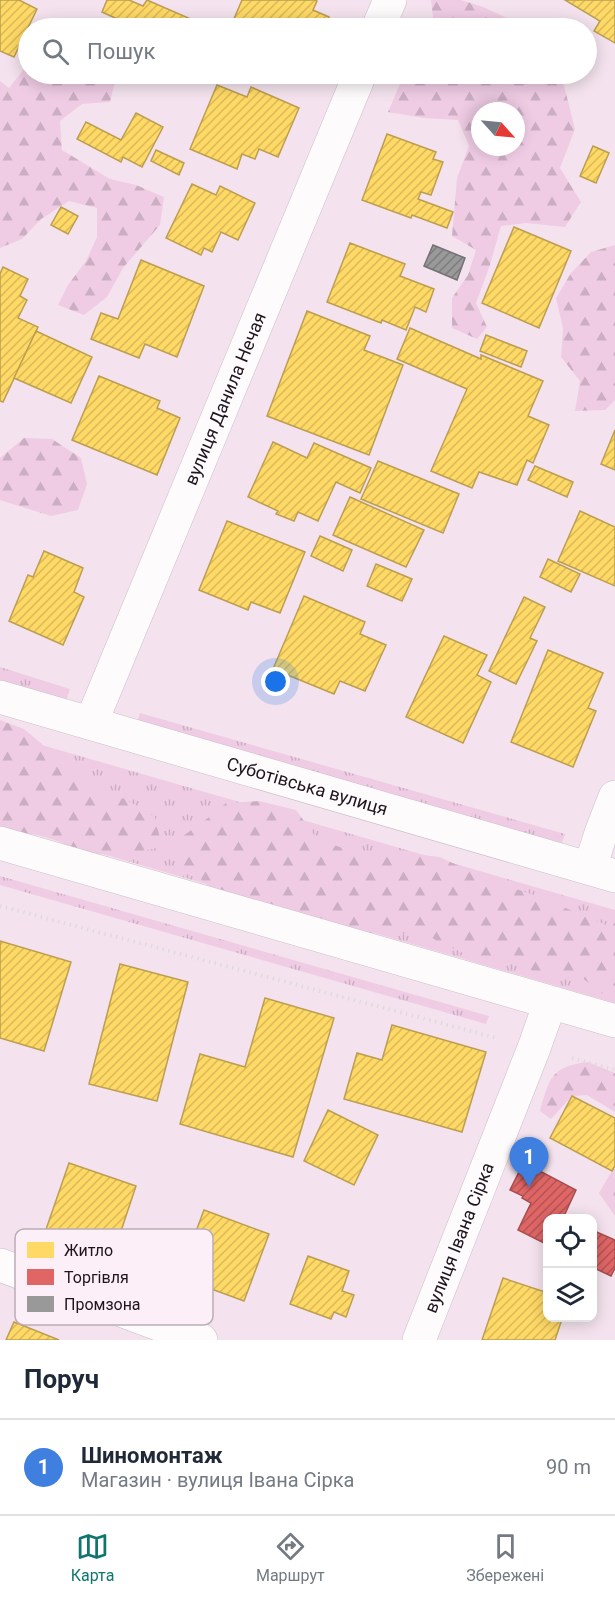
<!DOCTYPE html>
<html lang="uk">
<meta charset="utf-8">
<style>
body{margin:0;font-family:Roboto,sans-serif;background:#f6f6f7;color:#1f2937}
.controls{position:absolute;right:18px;bottom:18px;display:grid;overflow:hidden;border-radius:12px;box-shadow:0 3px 15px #0003}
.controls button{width:54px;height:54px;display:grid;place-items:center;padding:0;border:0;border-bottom:2px solid #e0e1e3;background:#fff;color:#1f2937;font:30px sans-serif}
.compass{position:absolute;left:471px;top:102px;width:54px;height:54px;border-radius:50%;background:#fff;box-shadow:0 3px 15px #0003;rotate:117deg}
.you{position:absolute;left:276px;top:682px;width:21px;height:21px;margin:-15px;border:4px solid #fff;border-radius:50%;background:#1a73e8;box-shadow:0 0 0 9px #1a73e833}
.badge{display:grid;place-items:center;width:39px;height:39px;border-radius:50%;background:#0f766e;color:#fff;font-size:20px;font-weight:700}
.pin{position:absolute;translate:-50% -50px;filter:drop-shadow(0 2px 3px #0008)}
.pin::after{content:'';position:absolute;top:32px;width:21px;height:18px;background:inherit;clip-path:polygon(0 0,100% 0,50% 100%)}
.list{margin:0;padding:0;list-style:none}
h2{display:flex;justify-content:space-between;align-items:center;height:78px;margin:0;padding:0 24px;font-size:26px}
h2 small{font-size:20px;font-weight:400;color:#747a83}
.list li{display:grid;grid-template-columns:39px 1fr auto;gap:18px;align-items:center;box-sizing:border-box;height:96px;padding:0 24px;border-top:2px solid #e0e1e3}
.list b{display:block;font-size:22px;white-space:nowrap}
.list p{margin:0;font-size:20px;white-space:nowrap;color:#747a83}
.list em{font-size:20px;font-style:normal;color:#747a83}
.icon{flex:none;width:33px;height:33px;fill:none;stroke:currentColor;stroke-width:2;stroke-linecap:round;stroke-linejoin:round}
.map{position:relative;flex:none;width:615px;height:1340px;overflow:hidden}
.search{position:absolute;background:#fff;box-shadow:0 3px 15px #0003;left:18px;right:18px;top:18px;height:66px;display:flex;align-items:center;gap:15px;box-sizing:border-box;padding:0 21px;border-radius:33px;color:#747a83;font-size:22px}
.sheet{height:174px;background:#fff}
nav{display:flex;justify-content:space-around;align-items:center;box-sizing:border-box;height:84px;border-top:2px solid #e0e1e3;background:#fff;font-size:16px;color:#747a83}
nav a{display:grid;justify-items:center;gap:3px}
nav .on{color:#0f766e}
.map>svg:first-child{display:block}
.grass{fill:url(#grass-tufts)}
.forest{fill:url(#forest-firs);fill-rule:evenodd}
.homes{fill:url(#homes-hatch);stroke:#bc9e50;stroke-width:1.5}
.shops{fill:url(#shops-hatch);stroke:#a64d50;stroke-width:1.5}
.industry{fill:url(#industry-hatch);stroke:#747174;stroke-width:1.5}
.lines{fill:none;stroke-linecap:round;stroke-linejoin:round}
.minor-casing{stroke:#ccbfc8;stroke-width:34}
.path{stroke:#e0dadd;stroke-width:4;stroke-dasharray:1.5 4.5;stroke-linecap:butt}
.minor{stroke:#fdfbfc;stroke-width:33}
.labels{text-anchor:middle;stroke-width:6;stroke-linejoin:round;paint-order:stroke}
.street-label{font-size:18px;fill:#1f141c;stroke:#fceff7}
.key{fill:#fceff7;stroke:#baadb5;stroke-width:1.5}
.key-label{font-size:16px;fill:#1f141c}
</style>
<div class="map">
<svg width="615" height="1340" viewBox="0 0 615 1340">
<defs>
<pattern id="grass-tufts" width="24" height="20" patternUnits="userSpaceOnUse" patternTransform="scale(1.5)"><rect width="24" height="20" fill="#efcce4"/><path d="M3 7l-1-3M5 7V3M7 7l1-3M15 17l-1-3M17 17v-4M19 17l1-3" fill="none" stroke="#ccaec3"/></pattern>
<pattern id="forest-firs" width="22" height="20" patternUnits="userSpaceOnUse" patternTransform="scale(1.5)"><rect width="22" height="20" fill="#efcce4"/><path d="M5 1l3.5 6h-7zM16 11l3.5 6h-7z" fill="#ccaec3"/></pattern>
<pattern id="homes-hatch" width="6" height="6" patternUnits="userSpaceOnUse" patternTransform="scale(1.5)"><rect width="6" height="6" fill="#ffd966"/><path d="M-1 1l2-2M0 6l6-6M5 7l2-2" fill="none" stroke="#dab958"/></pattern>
<pattern id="shops-hatch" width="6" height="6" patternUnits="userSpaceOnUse" patternTransform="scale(1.5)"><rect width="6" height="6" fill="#e06666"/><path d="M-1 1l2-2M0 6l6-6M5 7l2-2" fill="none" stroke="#b55353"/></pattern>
<pattern id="industry-hatch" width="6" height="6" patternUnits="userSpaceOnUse" patternTransform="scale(1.5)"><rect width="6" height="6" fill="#999"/><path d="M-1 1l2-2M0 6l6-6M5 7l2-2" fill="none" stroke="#7c7c7c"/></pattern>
</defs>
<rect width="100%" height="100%" fill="#f4e3ee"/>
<g class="grass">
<path d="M0 667 70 689 65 705 0 685Z"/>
<path d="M140 713 565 834 561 846 136 725Z"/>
<path d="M0 733 615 910V1003L0 824Z"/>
<path d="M0 876 489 1016 486 1024 0 885Z"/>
</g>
<g class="forest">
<path d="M431 0H461L483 7 528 28H449L434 25Z"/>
<path d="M87 20 97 28H55L59 23Z"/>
<path d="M28 64V74H117L110 102 82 104 60 121 62 150 110 179 136 185 164 197 160 225 123 268 107 297 84 315 58 305 68 285 86 261 97 237V208L69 201 41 219 22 239 0 248V81L9 88Z"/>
<path d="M412 74H420L451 84 458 74H561L575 129 560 168 581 202 565 227 526 223 501 226 490 265 476 303 487 327 477 339 452 328V298L468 275 476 250 452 236 457 178 469 146 458 120 424 118 388 112 400 84ZM480 111H516V147H480Z"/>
<path d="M615 245V400L605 410 575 411 580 381 561 357 563 328 556 298 571 273 591 252Z"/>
<path d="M24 438 52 439 81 458 87 484 78 510 51 516 0 500V458Z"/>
<path d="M0 720 24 729 55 755 89 788 125 799 155 817 162 847 137 852 90 855 46 836 2 830 0 828Z"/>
<path d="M259 801 296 810 317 839 351 851 396 852 440 857 484 878 537 896 606 925 615 923V1003L581 977 541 974 508 961 465 954 430 937 384 931 351 937 216 894 202 880 176 865 180 838 203 822 226 803Z"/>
<path d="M588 1062 615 1073V1112L587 1095 572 1096 551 1119 540 1111C549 1079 551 1066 588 1062Z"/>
<path d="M615 1169V1216L599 1193 612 1171Z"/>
</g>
<g class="homes">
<path d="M0 0H19L37 9 14 57 0 51Z"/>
<path d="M107 0H129L143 6 147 0 207 26 206 28H134L135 27 102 12Z"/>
<path d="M242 0H315L317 1 313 10 329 17 324 28H230Z"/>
<path d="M565 0H615V43L594 31 600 21Z"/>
<path d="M217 85 247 97 251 87 299 108 278 157 259 149 255 159 242 154 237 169 190 149Z"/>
<path d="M136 113 163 127 142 167 123 157 121 162 77 139 86 122 121 140Z"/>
<path d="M387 134 436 152 433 159 443 162 431 195 421 192 418 199 453 212 447 228 412 215 411 218 362 200Z"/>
<path d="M593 146 609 153 596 183 580 176Z"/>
<path d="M156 150 184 163 179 175 151 161Z"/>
<path d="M192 184 216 195 220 186 255 203 238 240 221 232 212 252 204 248 201 255 166 238Z"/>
<path d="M61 207 78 216 68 234 51 225Z"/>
<path d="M514 227 571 251 539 328 482 303Z"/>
<path d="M350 243 405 264 400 276 434 289 426 312 415 307 406 330 382 320 381 323 327 302Z"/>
<path d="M141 260 204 286 177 357 145 344 139 358 91 339 101 313 118 319Z"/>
<path d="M3 267 28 279 20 296 27 300 18 318 38 327 3 402 0 401V274Z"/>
<path d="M307 311 370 336 364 350 403 365 369 455 267 416Z"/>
<path d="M410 328 481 359V355L543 381 528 416 549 425 533 463 527 460 517 485 479 472 472 488 431 471 467 389 397 359Z"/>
<path d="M36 331 92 357 71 403 14 378Z"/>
<path d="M486 335 527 351 521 367 480 351Z"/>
<path d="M99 376 160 401 157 408 180 418 157 475 72 440Z"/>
<path d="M615 430V470L601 464Z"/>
<path d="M273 442 307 458 314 443 371 468 360 493 336 482 318 521 298 512 294 521 276 514 278 511 248 497Z"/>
<path d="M378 461 459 494 443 533 361 499Z"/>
<path d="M535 466 573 482 567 497 528 480Z"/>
<path d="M350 497 424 530 406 567 333 535Z"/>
<path d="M580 511 615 527V586L558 561Z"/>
<path d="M227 521 305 552 280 613 251 602 248 610 199 590Z"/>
<path d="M320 536 352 550 343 571 311 556Z"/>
<path d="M44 551 83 568 74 592 84 597 63 645 9 621 28 575 33 577Z"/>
<path d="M548 559 580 574 571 592 540 577Z"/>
<path d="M376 564 412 579 402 601 367 586Z"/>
<path d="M304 596 365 622 360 634 386 645 365 691 340 681 334 694 273 669Z"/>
<path d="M524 597 545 607 530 638 537 641 516 684 489 671Z"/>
<path d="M444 636 487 655 477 675 491 682 463 743 406 717Z"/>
<path d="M548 650 603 673 588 708 596 711 573 767 511 742Z"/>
<path d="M0 941 71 962 44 1051 0 1038Z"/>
<path d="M120 964 188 982 157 1101 89 1084Z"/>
<path d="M265 998 334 1018 293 1157 180 1124 200 1054 245 1067Z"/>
<path d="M392 1025 486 1052 462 1132 344 1099 357 1053 382 1060Z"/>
<path d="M572 1096 615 1118V1166L612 1171 550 1138Z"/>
<path d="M328 1110 378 1135 354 1185 304 1161Z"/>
<path d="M69 1163 136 1186 110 1264 42 1241Z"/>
<path d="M204 1210 269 1234 244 1301 179 1277Z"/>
<path d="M308 1256 349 1271 342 1291 354 1295 346 1317 334 1312 331 1319 290 1304Z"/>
<path d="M503 1278 548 1293V1318L562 1319 555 1340H482Z"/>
<path d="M14 1322 59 1340H6Z"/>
</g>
<g class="shops">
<path d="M522 1166 534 1172 536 1169 576 1190 564 1216 570 1218H548V1245L518 1230 531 1203 522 1198 523 1196 510 1190Z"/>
<path d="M592 1230 615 1240V1268L611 1276 592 1267Z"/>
</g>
<path class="industry" d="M433 245 465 258 457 280 424 266Z"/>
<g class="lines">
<defs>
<g id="minor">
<path d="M378 28 390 0"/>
<path id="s1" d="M0 697 615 876"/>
<path id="s2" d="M91 723 360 74"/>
<path d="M0 843 615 1021"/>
<path d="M590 868 601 833 615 797"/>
<path d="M0 1265 201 1340"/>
<path id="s3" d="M419 1340 534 1048 550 1003"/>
</g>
</defs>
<use href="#minor" class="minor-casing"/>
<g class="path">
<path d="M0 906 497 1038"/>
<path d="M572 1058 615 1070"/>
</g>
<use href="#minor" class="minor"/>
</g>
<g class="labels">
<g class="street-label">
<text dy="6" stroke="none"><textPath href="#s2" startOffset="351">вулиця Данила Нечая</textPath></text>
<text dy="6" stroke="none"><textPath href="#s1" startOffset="320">Суботівська вулиця</textPath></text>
<text dy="6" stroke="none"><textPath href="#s3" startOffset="110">вулиця Івана Сірка</textPath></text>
</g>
</g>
<rect x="15" y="1229" width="198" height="96" rx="9" class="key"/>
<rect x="27" y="1242" width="27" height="16" fill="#ffd966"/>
<rect x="27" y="1269" width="27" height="16" fill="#e06666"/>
<rect x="27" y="1296" width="27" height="16" fill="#999"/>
<g class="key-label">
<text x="64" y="1256">Житло</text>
<text x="64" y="1283">Торгівля</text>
<text x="64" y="1310">Промзона</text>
</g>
</svg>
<div class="controls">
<button><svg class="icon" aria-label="locate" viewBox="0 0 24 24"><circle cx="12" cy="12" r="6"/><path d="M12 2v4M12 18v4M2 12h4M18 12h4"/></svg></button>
<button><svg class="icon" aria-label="layers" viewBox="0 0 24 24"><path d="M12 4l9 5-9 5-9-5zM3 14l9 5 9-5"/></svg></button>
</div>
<svg class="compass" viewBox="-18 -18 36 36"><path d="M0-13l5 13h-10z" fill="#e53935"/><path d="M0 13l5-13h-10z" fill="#747a83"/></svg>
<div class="you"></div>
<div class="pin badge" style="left:529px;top:1187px;background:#3f7fe0">1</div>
<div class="search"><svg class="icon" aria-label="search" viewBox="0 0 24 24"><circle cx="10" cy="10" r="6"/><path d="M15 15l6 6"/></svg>Пошук</div>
</div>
<section class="sheet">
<h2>Поруч<small></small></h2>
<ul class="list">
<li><span class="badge" style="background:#3f7fe0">1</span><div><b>Шиномонтаж</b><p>Магазин · вулиця Івана Сірка</p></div><em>90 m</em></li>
</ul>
</section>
<nav>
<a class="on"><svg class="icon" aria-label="map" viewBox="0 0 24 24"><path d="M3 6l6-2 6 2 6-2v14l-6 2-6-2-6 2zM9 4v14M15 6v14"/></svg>Карта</a>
<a><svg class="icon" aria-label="directions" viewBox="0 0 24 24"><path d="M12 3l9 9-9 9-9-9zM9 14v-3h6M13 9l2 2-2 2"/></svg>Маршрут</a>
<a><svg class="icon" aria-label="saved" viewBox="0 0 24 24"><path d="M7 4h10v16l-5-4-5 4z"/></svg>Збережені</a>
</nav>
